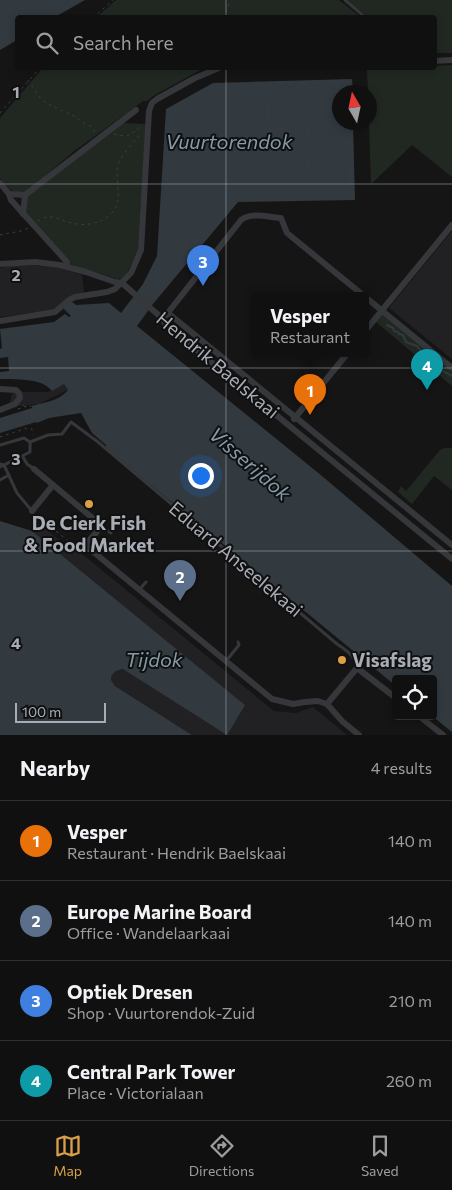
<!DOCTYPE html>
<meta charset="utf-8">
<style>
body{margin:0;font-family:Commissioner,sans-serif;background:#191919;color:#f1f3f6}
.controls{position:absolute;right:15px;bottom:15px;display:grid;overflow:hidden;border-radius:5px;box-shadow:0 2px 8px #0003}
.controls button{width:45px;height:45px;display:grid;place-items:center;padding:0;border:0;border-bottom:1px solid #303030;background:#101010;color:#f1f3f6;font:25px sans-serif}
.compass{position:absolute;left:332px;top:85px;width:45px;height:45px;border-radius:50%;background:#101010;box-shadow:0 2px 8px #0003;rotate:351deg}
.scale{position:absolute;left:15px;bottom:12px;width:91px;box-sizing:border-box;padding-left:5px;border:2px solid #a8adb5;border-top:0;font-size:14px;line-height:18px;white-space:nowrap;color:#a8adb5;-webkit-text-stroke:4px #101011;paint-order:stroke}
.you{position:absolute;left:200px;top:475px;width:18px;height:18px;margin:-12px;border:4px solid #fff;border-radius:50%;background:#1a73e8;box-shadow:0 0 0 8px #1a73e833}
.badge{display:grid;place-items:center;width:32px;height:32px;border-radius:50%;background:#db9f48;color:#fff;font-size:16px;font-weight:700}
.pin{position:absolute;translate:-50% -41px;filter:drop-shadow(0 1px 2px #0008)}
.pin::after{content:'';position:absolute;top:26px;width:18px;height:15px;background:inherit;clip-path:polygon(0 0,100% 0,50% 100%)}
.popup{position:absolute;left:251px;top:292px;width:118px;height:65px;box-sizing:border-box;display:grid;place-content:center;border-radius:5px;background:#101010;filter:drop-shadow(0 1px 4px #0005);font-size:16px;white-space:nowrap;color:#9c9d9f}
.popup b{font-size:19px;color:#f1f3f6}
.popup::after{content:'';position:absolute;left:50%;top:100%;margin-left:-10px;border:10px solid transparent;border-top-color:#101010}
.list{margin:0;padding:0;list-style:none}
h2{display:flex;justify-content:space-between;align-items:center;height:65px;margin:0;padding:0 20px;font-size:21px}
h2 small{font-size:16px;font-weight:400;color:#9c9d9f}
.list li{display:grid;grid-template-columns:32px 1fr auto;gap:15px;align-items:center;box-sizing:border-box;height:80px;padding:0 20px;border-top:1px solid #303030}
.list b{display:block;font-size:19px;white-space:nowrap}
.list p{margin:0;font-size:16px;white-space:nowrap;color:#9c9d9f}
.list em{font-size:16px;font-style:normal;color:#9c9d9f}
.icon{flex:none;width:28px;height:28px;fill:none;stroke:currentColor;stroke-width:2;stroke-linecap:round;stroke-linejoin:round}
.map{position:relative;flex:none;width:452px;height:735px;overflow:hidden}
.search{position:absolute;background:#101010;box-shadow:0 2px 8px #0003;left:15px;right:15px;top:15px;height:55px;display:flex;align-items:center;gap:12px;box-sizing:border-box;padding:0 18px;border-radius:5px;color:#9c9d9f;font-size:19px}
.sheet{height:385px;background:#101010}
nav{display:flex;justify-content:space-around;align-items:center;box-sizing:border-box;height:70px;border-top:1px solid #303030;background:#101010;font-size:14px;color:#9c9d9f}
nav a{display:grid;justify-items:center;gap:2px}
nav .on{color:#db9f48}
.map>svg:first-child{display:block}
.built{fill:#212123}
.green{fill:#212822}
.water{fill:#323a3f}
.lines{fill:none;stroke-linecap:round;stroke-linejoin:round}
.stream{stroke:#323a3f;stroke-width:2}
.path{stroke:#3c3e41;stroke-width:1;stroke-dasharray:2.5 4;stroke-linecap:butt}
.lane{stroke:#36373b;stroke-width:3}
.street{stroke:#36373b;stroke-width:6}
.grid{fill:none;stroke:#a8adb5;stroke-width:1;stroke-opacity:0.55}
.poi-dot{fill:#db9f48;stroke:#101011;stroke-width:2}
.labels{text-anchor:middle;stroke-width:4;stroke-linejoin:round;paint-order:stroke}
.street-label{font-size:19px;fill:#a8adb5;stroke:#101011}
.poi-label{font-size:19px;font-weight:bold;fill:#a8adb5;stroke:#101011}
.water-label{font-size:20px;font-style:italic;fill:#839cab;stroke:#101011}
.grid-label{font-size:16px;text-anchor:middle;font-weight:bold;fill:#a8adb5;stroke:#101011;stroke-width:4;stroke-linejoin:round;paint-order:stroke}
</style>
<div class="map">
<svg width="452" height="735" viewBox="0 0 452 735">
<rect width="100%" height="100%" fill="#151516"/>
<g class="built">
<path d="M452 231V359L389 308Z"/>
<path d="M26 265 53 267 65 269 82 275 84 292 54 309 46 311 0 317V268L10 266Z"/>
<path d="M64 384 68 390 39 404 8 407 13 392H48Z"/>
<path d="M38 523 69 548 81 553 274 711 296 713 313 707 347 735H192L115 686 111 680 112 674 117 670 123 669 245 705 32 531Z"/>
</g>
<g class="green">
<path d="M116 0H339L361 17H97Z"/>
<path d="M346 0H452V53H435L434 18 368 17Z"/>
<path d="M452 65V177L412 145 371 184 369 123 370 92H368L367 69 434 68 435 66Z"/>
<path d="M43 68H204L153 96 147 101H143L73 152 27 191C12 195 9 189 0 178V118Z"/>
<path d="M124 123 146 124 138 250 127 273 122 278 118 279 72 265 69 260 25 213 27 197Z"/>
<path d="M383 313 452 371V386L376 322Z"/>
<path d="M445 448H452V490L434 476 412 504 398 492 401 486 406 491 440 450Z"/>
</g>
<g class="water">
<path d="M0 0H85L55 17 18 18 17 40 0 50Z"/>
<path d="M352 79 353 92H340V122L353 123 355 200 238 202 153 304 137 326 322 476 452 586V732L432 716H433V679H396V686L106 448V445L92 433 81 413 49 418 37 423 36 422 0 433V418L32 408V406C44 402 58 402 68 390L64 384 52 391C41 377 16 380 0 379V372L9 371 8 357 0 358V349L2 348 0 329 54 322 65 314 69 317 71 316 63 308 71 301 76 305 109 303 121 313 143 284 157 256 166 109 213 83Z"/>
<path d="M0 521 32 531 245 705 227 735 123 669C116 670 111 673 111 680L115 686 192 735H0Z"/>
</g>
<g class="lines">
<path class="stream" d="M387 325 393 328 394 331 398 332 399 334 403 335 406 342 417 346 421 351 426 353V355L436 361 443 371 452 376"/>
<g class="path">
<path d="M93 18 113 0"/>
<path d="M223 18 231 0"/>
<path d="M28 80 41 99 48 104 74 116 85 124 90 126 94 130 95 135"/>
<path d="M306 82 308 171"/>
<path d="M0 113 40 68"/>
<path d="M114 134C128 138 131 135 141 126"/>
<path d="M269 172 267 83 348 82V92"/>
<path d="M267 199 352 196 349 122"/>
<path d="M38 221C41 219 45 217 48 217 54 216 59 219 64 221 74 224 83 226 94 223 101 222 106 218 111 214 125 199 114 182 118 165 122 153 133 143 141 134"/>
<path d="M0 235 21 231 28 228"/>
<path d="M428 363 431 358"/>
<path d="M23 405 26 408V418L31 425 33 435"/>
<path d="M18 409 30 405 31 407"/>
<path d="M0 437 30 427"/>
<path d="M36 515 72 544"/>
</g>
<g class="lane">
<path d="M345 0 366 18"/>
<path d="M30 442 48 435 62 434 71 422 98 442 337 644C347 651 354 655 357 667"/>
<path d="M0 445 24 438 30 442"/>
<path d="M23 457 27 464 34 469"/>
<path d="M0 464 4 465 30 452V442"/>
<path d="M0 467 4 465 17 493 32 511"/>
<path d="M0 480 9 475"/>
<path d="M102 527 111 533"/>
<path d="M140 589 146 582"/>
<path d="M226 661 239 645 238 642"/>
</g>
<g class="street">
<path d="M434 61 452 60"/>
<path d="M0 183 9 194 11 200 67 262 68 267"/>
<path d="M9 194 25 195"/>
<path d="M23 214 25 195 136 110"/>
<path d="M0 264 35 262 60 265 86 272 115 282 122 283 163 319 165 324 452 559"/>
<path d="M168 313 452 545"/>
<path d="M163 319 241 220C252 212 268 217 281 218L287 233 452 368"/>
<path d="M0 321 55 312 69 300 75 297 107 292 115 289 131 273 141 250 149 111 152 103 157 99 195 78 219 68"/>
<path d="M365 331 452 225"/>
<path d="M0 389 16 390 19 393 20 398 15 404 0 410"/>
<path d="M294 419 347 354"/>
<path d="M34 469 102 526 85 545 76 547"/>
<path d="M32 511 53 485"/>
<path d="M85 545 272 699 293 704 305 702 318 701 327 704"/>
<path d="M327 704 357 668 396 698"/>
<path d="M327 704 342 721 359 735"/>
<path d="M419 716 443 735"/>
</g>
</g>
<path class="grid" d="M226 0V18M226 68V735M0 184H452M0 368H452M0 551H452"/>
<g class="poi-dot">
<circle cx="89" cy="504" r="5"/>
<circle cx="342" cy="660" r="5"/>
</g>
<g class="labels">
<g class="street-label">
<text transform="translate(218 365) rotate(40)" y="7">Hendrik Baelskaai</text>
<text transform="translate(236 559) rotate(40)" y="7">Eduard Anseelekaai</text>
</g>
<g class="poi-label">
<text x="89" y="530">De Cierk Fish<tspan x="89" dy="22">&amp; Food Market</tspan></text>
<text x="352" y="667" text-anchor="start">Visafslag</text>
</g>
<g class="water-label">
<text x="229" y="149">Vuurtorendok</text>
<text transform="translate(250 464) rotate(41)" y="7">Visserijdok</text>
<text x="154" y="667">Tijdok</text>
</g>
</g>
<g class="grid-label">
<text x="16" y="98">1</text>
<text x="16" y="281">2</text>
<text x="16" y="465">3</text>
<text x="16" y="649">4</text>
</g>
</svg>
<div class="controls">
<button><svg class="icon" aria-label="locate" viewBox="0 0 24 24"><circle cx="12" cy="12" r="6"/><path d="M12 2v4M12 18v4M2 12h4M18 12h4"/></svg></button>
</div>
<svg class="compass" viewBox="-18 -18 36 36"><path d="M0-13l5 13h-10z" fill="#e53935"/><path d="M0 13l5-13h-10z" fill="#9c9d9f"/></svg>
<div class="scale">100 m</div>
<div class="you"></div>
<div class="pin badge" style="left:310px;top:415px;background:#e8710a">1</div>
<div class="popup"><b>Vesper</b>Restaurant</div>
<div class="pin badge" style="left:180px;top:601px;background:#5c6f8a">2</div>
<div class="pin badge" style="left:203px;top:286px;background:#3f7fe0">3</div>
<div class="pin badge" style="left:427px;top:390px;background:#0f9aa8">4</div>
<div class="search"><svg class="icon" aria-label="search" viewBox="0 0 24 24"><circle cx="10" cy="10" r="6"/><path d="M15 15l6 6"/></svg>Search here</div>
</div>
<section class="sheet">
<h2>Nearby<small>4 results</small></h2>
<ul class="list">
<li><span class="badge" style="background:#e8710a">1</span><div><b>Vesper</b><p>Restaurant · Hendrik Baelskaai</p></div><em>140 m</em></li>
<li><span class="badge" style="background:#5c6f8a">2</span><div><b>Europe Marine Board</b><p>Office · Wandelaarkaai</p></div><em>140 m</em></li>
<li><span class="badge" style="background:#3f7fe0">3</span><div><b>Optiek Dresen</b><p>Shop · Vuurtorendok-Zuid</p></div><em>210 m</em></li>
<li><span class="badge" style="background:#0f9aa8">4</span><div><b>Central Park Tower</b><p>Place · Victorialaan</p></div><em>260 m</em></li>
</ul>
</section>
<nav>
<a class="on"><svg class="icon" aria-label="map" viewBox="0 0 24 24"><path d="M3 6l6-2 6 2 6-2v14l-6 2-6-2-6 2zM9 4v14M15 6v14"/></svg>Map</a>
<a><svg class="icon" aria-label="directions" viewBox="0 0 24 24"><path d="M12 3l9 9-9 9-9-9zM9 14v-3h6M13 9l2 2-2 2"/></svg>Directions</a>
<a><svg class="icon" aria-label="saved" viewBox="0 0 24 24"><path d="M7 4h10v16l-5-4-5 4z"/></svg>Saved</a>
</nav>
